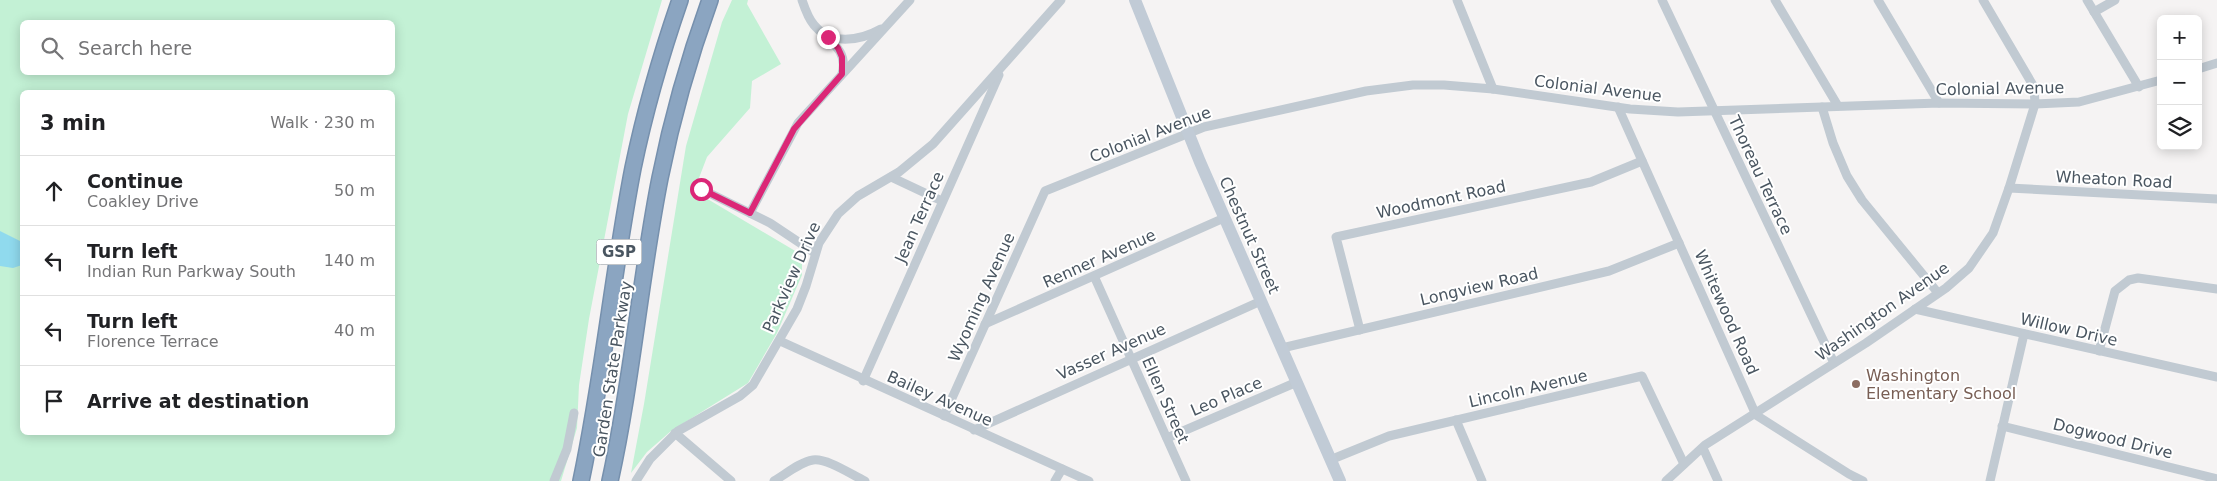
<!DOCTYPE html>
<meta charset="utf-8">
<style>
body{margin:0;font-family:"DejaVu Sans",sans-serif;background:#f6f6f6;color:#202124}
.controls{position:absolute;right:15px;top:15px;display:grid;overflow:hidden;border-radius:8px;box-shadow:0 2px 12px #0003}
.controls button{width:45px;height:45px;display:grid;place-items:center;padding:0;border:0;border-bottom:1px solid #e0e0e0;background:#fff;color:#202124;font:25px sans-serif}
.stop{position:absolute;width:15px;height:15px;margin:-11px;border:4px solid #db2777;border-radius:50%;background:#fff}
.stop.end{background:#db2777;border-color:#fff;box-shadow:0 1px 5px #0008}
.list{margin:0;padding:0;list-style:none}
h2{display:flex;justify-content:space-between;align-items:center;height:65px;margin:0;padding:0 20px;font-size:21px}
h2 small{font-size:16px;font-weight:400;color:#757577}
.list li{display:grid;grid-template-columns:32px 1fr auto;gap:15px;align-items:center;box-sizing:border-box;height:70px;padding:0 20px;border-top:1px solid #e0e0e0}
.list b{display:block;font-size:19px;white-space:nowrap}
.list p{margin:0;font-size:16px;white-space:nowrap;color:#757577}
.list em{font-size:16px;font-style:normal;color:#757577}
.icon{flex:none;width:28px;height:28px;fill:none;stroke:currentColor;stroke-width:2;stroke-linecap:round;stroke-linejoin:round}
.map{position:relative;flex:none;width:2217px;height:481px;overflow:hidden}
.search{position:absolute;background:#fff;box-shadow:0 2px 12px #0003;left:20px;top:20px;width:375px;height:55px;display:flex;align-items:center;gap:12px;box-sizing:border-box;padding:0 18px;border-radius:8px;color:#757577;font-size:19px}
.panel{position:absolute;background:#fff;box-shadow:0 2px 12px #0003;left:20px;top:90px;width:375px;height:345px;border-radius:8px}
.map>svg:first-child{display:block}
.green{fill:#c3f1d5;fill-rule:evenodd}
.water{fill:#90daee}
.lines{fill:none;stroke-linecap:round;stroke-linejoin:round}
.highway-casing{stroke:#7690ad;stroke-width:18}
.street{stroke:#c1cad2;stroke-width:9}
.secondary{stroke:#c1cbd6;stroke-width:12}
.highway{stroke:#8ba5c1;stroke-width:15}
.route{stroke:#db2777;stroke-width:6}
.education-dot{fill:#8d6e63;stroke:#fff;stroke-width:2}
.labels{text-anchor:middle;stroke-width:4;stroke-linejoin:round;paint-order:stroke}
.shield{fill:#fff;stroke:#808990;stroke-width:1}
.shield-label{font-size:15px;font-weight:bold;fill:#4a5661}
.street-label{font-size:16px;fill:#4a5661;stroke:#fff}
.education-label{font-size:16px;fill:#785e54;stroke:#fff;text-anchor:start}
</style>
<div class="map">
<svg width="2217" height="481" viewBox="0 0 2217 481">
<rect width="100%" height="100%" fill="#f5f3f3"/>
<g class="green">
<path d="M0 0H662L628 114 589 319 579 385 577 428 561 481H0ZM22 22H392V72H22ZM22 92H392V432H22Z"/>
<path d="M732 0H748L747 4 781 64 752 81 750 108 707 157 694 191 797 252 802 263V275L777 333 748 383 671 431 647 452 631 473 644 404 686 146 722 22Z"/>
</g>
<path class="water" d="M0 231 22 242V265L13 268 0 266Z"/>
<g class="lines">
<defs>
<g id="highway">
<path d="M581 481C603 377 613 271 633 168 645 110 661 55 680 0"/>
<path d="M610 481C632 381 640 279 660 178 672 118 689 58 710 0"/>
</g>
</defs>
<use href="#highway" class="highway-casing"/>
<g class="street">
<path d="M802 0C805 9 808 18 814 25 828 41 849 49 842 74"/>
<path d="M1457 0 1493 89"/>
<path d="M1662 0 1834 363"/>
<path d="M1775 0 1838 106"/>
<path d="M1878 0 1939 103"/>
<path d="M2087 0 2139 87"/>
<path d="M2094 12 2115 0"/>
<path d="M829 37C847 42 865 38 881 29"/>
<path d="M2198 69 2217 63"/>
<path d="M1618 107 1756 415 1849 474 1863 481"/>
<path d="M1822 107 1833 143 1847 176 1862 200 1938 293"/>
<path d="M891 177 942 201"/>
<path d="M2009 188 2217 199"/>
<path d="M701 189 770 223 815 253"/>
<path d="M750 213 798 123 910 0"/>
<path d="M1094 276 1186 481"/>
<path d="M1915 309 2217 377"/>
<path d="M985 324 1224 218"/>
<path d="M1360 330 1336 237 1591 182 1642 161"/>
<path d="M780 341 1089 481"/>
<path d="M1282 348 1609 271 1679 243"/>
<path d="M2099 351 2115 291 2129 280 2138 278 2217 289"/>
<path d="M863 381 999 75"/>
<path d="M944 416 1045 191 1204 127 1366 91 1413 85H1444L1493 89 1630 109 1678 112 1939 103 2035 104 2079 102 2161 80"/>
<path d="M1456 420 1482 481"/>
<path d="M2002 426 2217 479"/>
<path d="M974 430 1261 301"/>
<path d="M675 433 731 481"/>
<path d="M1167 438 1297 382"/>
<path d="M1703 448 1718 481"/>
<path d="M1330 460 1389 436 1642 376 1684 464"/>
<path d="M554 481 567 449 574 413"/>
<path d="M636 481 650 459 678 431 740 396 753 385 797 309 806 286 819 243 838 214 858 196 899 172 933 144 1061 0"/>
<path d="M774 481C786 474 800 462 813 460 827 458 852 475 865 481"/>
<path d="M1055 481 1062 469"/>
<path d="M1666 481 1705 445 1866 343 1946 288 1969 268 1993 233 2009 188 2035 104 2034 87 1983 0"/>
<path d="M1990 481 2024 334"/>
</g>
<path class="secondary" d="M1135 0 1200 162 1340 481"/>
<use href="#highway" class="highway"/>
</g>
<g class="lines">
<path class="route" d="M701 189 750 213 794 129 842 74V57L838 48 828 37"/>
</g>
<circle class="education-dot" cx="1856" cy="384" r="5"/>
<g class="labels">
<rect class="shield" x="596.5" y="239.5" width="45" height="25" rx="4"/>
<g class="shield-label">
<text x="619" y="257">GSP</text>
</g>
<g class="street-label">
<text transform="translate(1598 88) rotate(7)" y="6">Colonial Avenue</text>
<text transform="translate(2000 88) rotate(-1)" y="6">Colonial Avenue</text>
<text transform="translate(1150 134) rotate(-21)" y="6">Colonial Avenue</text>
<text transform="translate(1761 175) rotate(65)" y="6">Thoreau Terrace</text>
<text transform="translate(2114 179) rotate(3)" y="6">Wheaton Road</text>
<text transform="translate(1441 199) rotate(-12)" y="6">Woodmont Road</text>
<text transform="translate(919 217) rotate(-66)" y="6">Jean Terrace</text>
<text transform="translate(1250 235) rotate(66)" y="6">Chestnut Street</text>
<text transform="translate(1099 258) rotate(-24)" y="6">Renner Avenue</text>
<text transform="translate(791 277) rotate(-66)" y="6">Parkview Drive</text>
<text transform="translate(1479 286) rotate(-13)" y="6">Longview Road</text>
<text transform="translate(981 297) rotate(-66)" y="6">Wyoming Avenue</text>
<text transform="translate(1882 311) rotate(-35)" y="6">Washington Avenue</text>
<text transform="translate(1727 312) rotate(66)" y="6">Whitewood Road</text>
<text transform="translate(2069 329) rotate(13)" y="6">Willow Drive</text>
<text transform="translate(1111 351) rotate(-24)" y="6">Vasser Avenue</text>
<text transform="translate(612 369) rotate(-81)" y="6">Garden State Parkway</text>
<text transform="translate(1528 388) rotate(-13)" y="6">Lincoln Avenue</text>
<text transform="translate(1226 396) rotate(-23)" y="6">Leo Place</text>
<text transform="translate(940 398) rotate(24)" y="6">Bailey Avenue</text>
<text transform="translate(1166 400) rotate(66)" y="6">Ellen Street</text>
<text transform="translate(2113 438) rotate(14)" y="6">Dogwood Drive</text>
</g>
<g class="education-label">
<text x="1866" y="381">Washington<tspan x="1866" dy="18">Elementary School</tspan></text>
</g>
</g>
</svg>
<div class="controls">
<button>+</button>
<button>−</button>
<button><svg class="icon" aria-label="layers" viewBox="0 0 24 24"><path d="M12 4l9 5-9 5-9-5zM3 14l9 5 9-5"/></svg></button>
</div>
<div class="stop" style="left:701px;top:189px"></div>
<div class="stop end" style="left:828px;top:37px"></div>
<div class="search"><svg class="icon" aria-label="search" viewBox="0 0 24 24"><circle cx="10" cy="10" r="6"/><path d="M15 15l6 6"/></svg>Search here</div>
<section class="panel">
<h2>3 min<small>Walk · 230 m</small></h2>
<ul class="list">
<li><svg class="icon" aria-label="ahead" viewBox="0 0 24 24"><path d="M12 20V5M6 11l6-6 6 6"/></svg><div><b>Continue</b><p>Coakley Drive</p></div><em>50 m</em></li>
<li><svg class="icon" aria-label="left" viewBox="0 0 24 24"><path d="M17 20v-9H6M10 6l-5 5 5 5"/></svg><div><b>Turn left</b><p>Indian Run Parkway South</p></div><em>140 m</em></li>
<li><svg class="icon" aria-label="left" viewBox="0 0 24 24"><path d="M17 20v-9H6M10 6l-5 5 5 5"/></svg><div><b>Turn left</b><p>Florence Terrace</p></div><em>40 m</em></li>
<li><svg class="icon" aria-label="arrive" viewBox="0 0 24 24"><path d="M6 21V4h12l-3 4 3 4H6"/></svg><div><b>Arrive at destination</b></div></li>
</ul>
</section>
</div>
